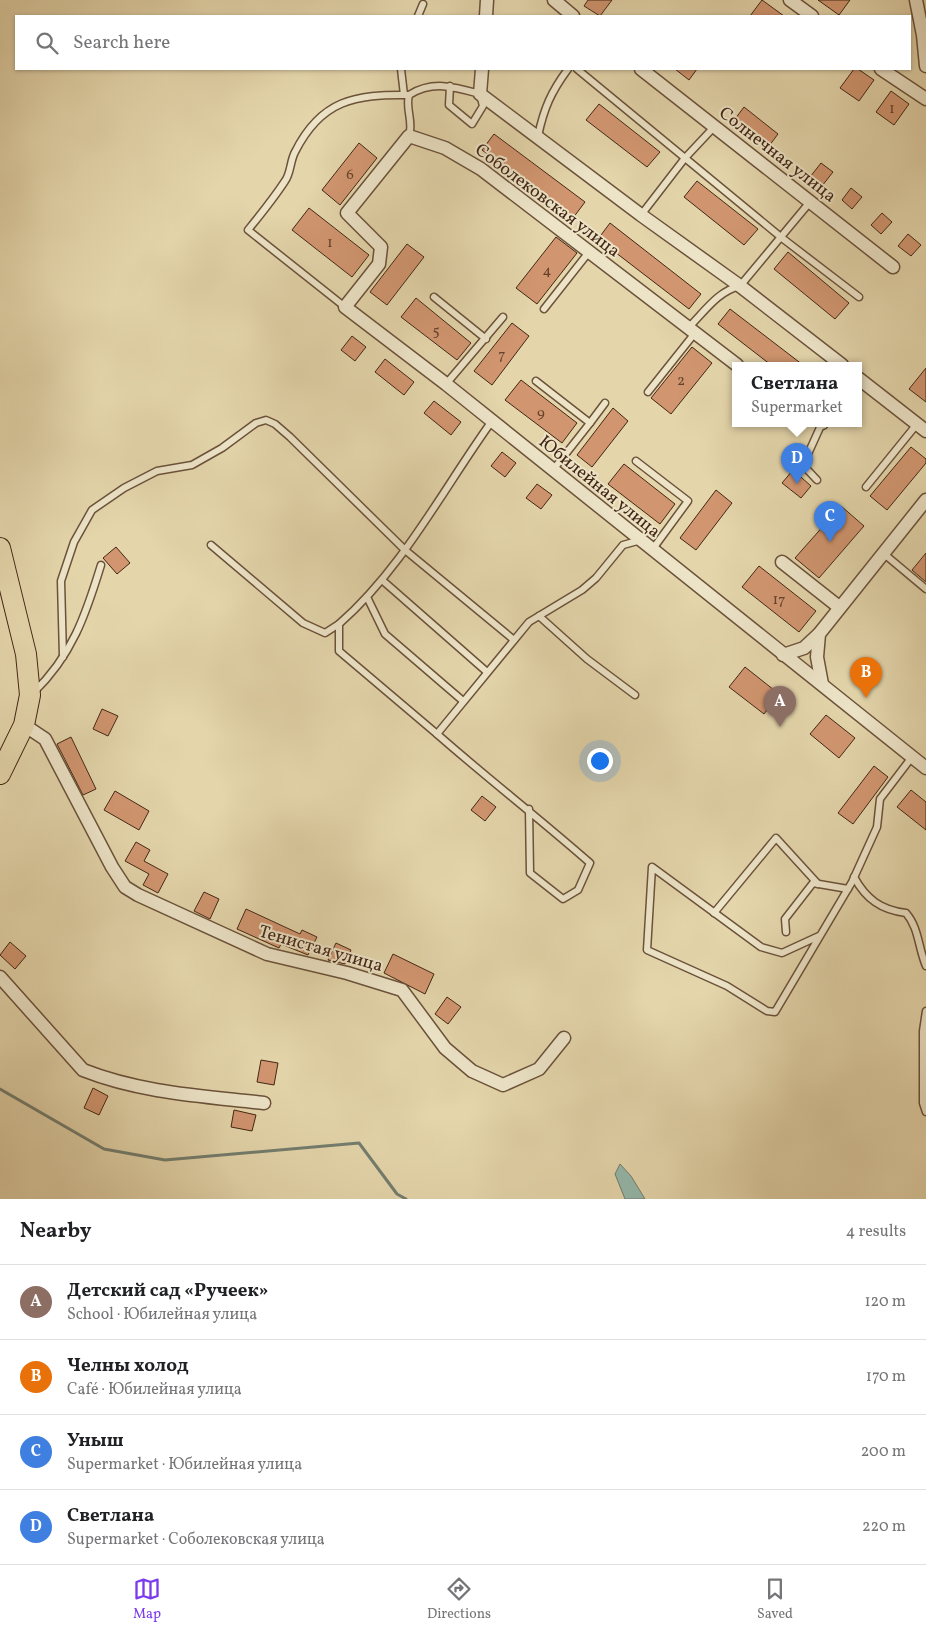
<!DOCTYPE html>
<meta charset="utf-8">
<style>
body{margin:0;font-family:Vollkorn,serif;background:#f6f6f6;color:#202124}
.you{position:absolute;left:599px;top:760px;width:18px;height:18px;margin:-12px;border:4px solid #fff;border-radius:50%;background:#1a73e8;box-shadow:0 0 0 8px #1a73e833}
.badge{display:grid;place-items:center;width:32px;height:32px;border-radius:50%;background:#7c3aed;color:#fff;font-size:16px;font-weight:700}
.pin{position:absolute;translate:-50% -41px;filter:drop-shadow(0 1px 2px #0008)}
.pin::after{content:'';position:absolute;top:26px;width:18px;height:15px;background:inherit;clip-path:polygon(0 0,100% 0,50% 100%)}
.popup{position:absolute;left:732px;top:362px;width:130px;height:65px;box-sizing:border-box;display:grid;place-content:center;border-radius:0px;background:#fff;filter:drop-shadow(0 1px 4px #0005);font-size:16px;white-space:nowrap;color:#757577}
.popup b{font-size:19px;color:#202124}
.popup::after{content:'';position:absolute;left:50%;top:100%;margin-left:-10px;border:10px solid transparent;border-top-color:#fff}
.list{margin:0;padding:0;list-style:none}
h2{display:flex;justify-content:space-between;align-items:center;height:65px;margin:0;padding:0 20px;font-size:21px}
h2 small{font-size:16px;font-weight:400;color:#757577}
.list li{display:grid;grid-template-columns:32px 1fr auto;gap:15px;align-items:center;box-sizing:border-box;height:75px;padding:0 20px;border-top:1px solid #e0e0e0}
.list b{display:block;font-size:19px;white-space:nowrap}
.list p{margin:0;font-size:16px;white-space:nowrap;color:#757577}
.list em{font-size:16px;font-style:normal;color:#757577}
.icon{flex:none;width:28px;height:28px;fill:none;stroke:currentColor;stroke-width:2;stroke-linecap:round;stroke-linejoin:round}
.map{position:relative;flex:none;width:926px;height:1199px;overflow:hidden}
.search{position:absolute;background:#fff;box-shadow:0 1px 4px #0004;left:15px;right:15px;top:15px;height:55px;display:flex;align-items:center;gap:12px;box-sizing:border-box;padding:0 18px;border-radius:0px;color:#757577;font-size:19px}
.sheet{height:365px;background:#fff}
nav{display:flex;justify-content:space-around;align-items:center;box-sizing:border-box;height:70px;border-top:1px solid #e0e0e0;background:#fff;font-size:14px;color:#757577}
nav a{display:grid;justify-items:center;gap:2px}
nav .on{color:#7c3aed}
.map>svg:first-child{display:block}
.water{fill:#95b8ab;stroke:#747e6f}
.lines{fill:none;stroke-linecap:round;stroke-linejoin:round}
.stream{stroke:#747e6f;stroke-width:3}
.building{fill:#d19670;stroke:#432615}
.service-casing{stroke:#6b523a;stroke-width:9}
.minor-casing{stroke:#6b523a;stroke-width:15}
.primary-casing{stroke:#432615;stroke-width:22}
.service{stroke:#ede4c8;stroke-width:6}
.minor{stroke:#ede4c8;stroke-width:12}
.primary{stroke:#e4d5ab;stroke-width:20}
.labels{text-anchor:middle;stroke-width:4;stroke-linejoin:round;paint-order:stroke}
.number-label{font-size:15px;fill:#66422c}
.street-label{font-size:18px;fill:#432615;stroke:#ede4c8}
</style>
<div class="map">
<svg width="926" height="1199" viewBox="0 0 926 1199">
<rect width="100%" height="100%" fill="#e4d5ab"/>
<filter id="stains"><feTurbulence type="fractalNoise" baseFrequency=".004" numOctaves="4"/><feColorMatrix values="0 0 0 0 .2 0 0 0 0 .09 0 0 0 0 .02 0 0 0 .5 -.17"/></filter>
<radialGradient id="worn" r=".72"><stop offset=".6" stop-color="#630" stop-opacity="0"/><stop offset="1" stop-color="#630" stop-opacity=".3"/></radialGradient>
<path class="water" d="M620 1164 631 1176 645 1199H625L615 1174Z"/>
<g class="lines">
<path class="stream" d="M0 1089 104 1149 165 1160 359 1143 397 1194 406 1199"/>
</g>
<g class="building">
<path d="M588 0H612L600 16 584 6Z"/>
<path d="M762 0 784 16H750Z"/>
<path d="M818 0H850L839 15Z"/>
<path d="M675 69H697L689 80Z"/>
<path d="M854 69H858L874 80 859 101 840 88Z"/>
<path d="M891 91 909 104 894 125 876 112Z"/>
<path d="M599 104 660 152 647 167 586 120Z"/>
<path d="M744 107 778 134 766 150 732 123Z"/>
<path d="M494 134 585 202 573 218 482 150Z"/>
<path d="M359 143 377 158 340 205 322 190Z"/>
<path d="M821 163 833 172 822 186 810 177Z"/>
<path d="M697 181 758 229 744 245 684 197Z"/>
<path d="M851 188 862 197 852 209 842 200Z"/>
<path d="M309 208 369 255 352 277 292 230Z"/>
<path d="M882 213 892 222 881 234 871 225Z"/>
<path d="M610 223 701 294 689 309 598 239Z"/>
<path d="M908 234 921 245 911 256 898 246Z"/>
<path d="M556 237 577 253 537 304 516 288Z"/>
<path d="M407 244 424 257 387 305 370 292Z"/>
<path d="M788 252 849 303 835 319 774 269Z"/>
<path d="M416 298 471 343 457 360 401 317Z"/>
<path d="M730 309 803 365H771L718 324Z"/>
<path d="M512 323 529 336 492 385 474 371Z"/>
<path d="M352 336 366 347 355 361 341 350Z"/>
<path d="M692 347 712 363 671 414 651 398Z"/>
<path d="M385 359 414 382 404 395 375 372Z"/>
<path d="M926 368V402L909 389Z"/>
<path d="M521 380 577 423 562 443 505 400Z"/>
<path d="M434 401 461 422 451 435 424 413Z"/>
<path d="M613 408 628 421 592 467 577 455Z"/>
<path d="M911 447 926 459V463L887 510 870 496Z"/>
<path d="M502 452 516 463 505 477 491 466Z"/>
<path d="M624 464 675 504 660 524 608 484Z"/>
<path d="M793 470 811 486 801 498 782 483Z"/>
<path d="M537 484 552 495 541 509 526 498Z"/>
<path d="M716 490 732 503 696 550 680 538Z"/>
<path d="M841 506 864 526 819 578 795 558Z"/>
<path d="M116 547 130 563 117 574 103 558Z"/>
<path d="M926 553V582L912 570Z"/>
<path d="M759 566 816 611 799 632 742 587Z"/>
<path d="M745 667 779 694 764 714 729 687Z"/>
<path d="M102 709 118 716 108 736 93 729Z"/>
<path d="M826 715 855 738 839 758 810 734Z"/>
<path d="M71 737 96 789 83 795 57 744Z"/>
<path d="M874 766 888 777 853 824 838 813Z"/>
<path d="M911 790 926 802V830L897 807Z"/>
<path d="M115 791 149 811 139 830 104 810Z"/>
<path d="M482 796 496 807 485 821 471 810Z"/>
<path d="M136 842 150 850 144 861 168 874 158 893 143 885 149 874 125 861Z"/>
<path d="M204 892 219 899 210 919 194 911Z"/>
<path d="M246 909 300 934 302 930 317 937 308 955 281 944 279 948 237 929Z"/>
<path d="M10 942 26 956 15 969 0 955Z"/>
<path d="M336 943 351 950 345 964 328 960Z"/>
<path d="M393 954 434 974 425 994 384 973Z"/>
<path d="M447 997 461 1007 448 1024 435 1014Z"/>
<path d="M261 1060 278 1063 274 1085 257 1082Z"/>
<path d="M93 1088 108 1096 99 1115 84 1108Z"/>
<path d="M234 1110 256 1115 252 1131 231 1127Z"/>
</g>
<g class="lines">
<defs>
<g id="service">
<path d="M418 16 423 4"/>
<path d="M401 69 404 95"/>
<path d="M577 69 782 238 859 297"/>
<path d="M409 136C414 122 405 109 409 95 433 80 455 87 480 94L483 106 472 124 449 105 450 86"/>
<path d="M538 136C544 108 551 92 568 69"/>
<path d="M641 215 685 158 715 126"/>
<path d="M434 297 486 339"/>
<path d="M345 307 248 230C261 214 274 198 285 181 291 173 290 161 295 152 321 100 355 94 409 95"/>
<path d="M544 309 589 252"/>
<path d="M689 327C705 311 718 291 740 286L810 202"/>
<path d="M536 381 590 423 553 470"/>
<path d="M446 384 503 317"/>
<path d="M648 392 695 333"/>
<path d="M590 423 605 403"/>
<path d="M636 461 688 501 652 550"/>
<path d="M817 480 803 465 822 423"/>
<path d="M866 487 917 424"/>
<path d="M211 545 303 623 325 633 339 624"/>
<path d="M883 553 926 589"/>
<path d="M382 580 487 672"/>
<path d="M367 597 385 634 463 701"/>
<path d="M539 616 587 659 635 695"/>
<path d="M63 657 61 581 74 542 92 510 124 488 157 471 192 465 222 448 256 423 266 420 275 424 290 437 405 550 514 640"/>
<path d="M33 693C72 656 86 614 101 565"/>
<path d="M437 734 339 651V624C403 568 443 489 492 421"/>
<path d="M529 809 530 873 563 899 578 890 590 863C540 819 487 778 437 734L529 622 582 590 596 578 623 545 641 540"/>
<path d="M854 877C866 899 881 910 906 913 919 928 918 947 926 966"/>
<path d="M714 913 776 838 818 884"/>
<path d="M786 932 785 919 813 883 848 889"/>
<path d="M819 936 782 953 761 947 652 867 647 950 727 986 767 1011 775 1012 852 882 877 827 880 799 912 757"/>
<path d="M926 1011 923 1031V1103L926 1112"/>
</g>
<g id="minor">
<path d="M554 0 573 16"/>
<path d="M790 0 812 16"/>
<path d="M916 0 923 35 926 66"/>
<path d="M486 16 487 0"/>
<path d="M482 69 480 94 641 215 740 286 842 365"/>
<path d="M641 69 893 267"/>
<path d="M881 69 926 99"/>
<path d="M737 365 481 169 445 148 409 136 347 213 381 247 379 264 345 307 446 384 926 768"/>
<path d="M858 378 926 431"/>
<path d="M821 423H822"/>
<path d="M782 562 839 607"/>
<path d="M783 655 804 648 819 634"/>
<path d="M822 684 817 657 819 634 926 500"/>
<path d="M24 725 45 739 112 867 125 887 138 895 267 954 347 973 402 990 445 1048 472 1071 503 1085 539 1069 564 1038"/>
<path d="M0 977 83 1070C141 1093 203 1096 264 1103"/>
</g>
<path id="primary" d="M0 548 26 654 30 695 24 725 0 774"/>
</defs>
<use href="#service" class="service-casing"/>
<use href="#minor" class="minor-casing"/>
<use href="#primary" class="primary-casing"/>
<use href="#service" class="service"/>
<use href="#minor" class="minor"/>
<use href="#primary" class="primary"/>
</g>
<g class="labels">
<g class="number-label">
<text x="892" y="113">1</text>
<text x="350" y="179">6</text>
<text x="330" y="247">1</text>
<text x="547" y="275">4</text>
<text x="436" y="335">5</text>
<text x="502" y="359">7</text>
<text x="681" y="385">2</text>
<text x="541" y="417">9</text>
<text x="779" y="604">17</text>
</g>
<g class="street-label">
<text transform="translate(778 154) rotate(38)" y="6">Солнечная улица</text>
<text transform="translate(548 200) rotate(37)" y="6">Соболековская улица</text>
<text transform="translate(600 486) rotate(39)" y="6">Юбилейная улица</text>
<text transform="translate(321 948) rotate(16)" y="6">Тенистая улица</text>
</g>
</g>
<rect width="100%" height="100%" filter="url(#stains)"/>
<rect width="100%" height="100%" fill="url(#worn)"/>
</svg>
<div class="you"></div>
<div class="pin badge" style="left:780px;top:727px;background:#8d6e63">A</div>
<div class="pin badge" style="left:866px;top:698px;background:#e8710a">B</div>
<div class="pin badge" style="left:830px;top:542px;background:#3f7fe0">C</div>
<div class="pin badge" style="left:797px;top:484px;background:#3f7fe0">D</div>
<div class="popup"><b>Светлана</b>Supermarket</div>
<div class="search"><svg class="icon" aria-label="search" viewBox="0 0 24 24"><circle cx="10" cy="10" r="6"/><path d="M15 15l6 6"/></svg>Search here</div>
</div>
<section class="sheet">
<h2>Nearby<small>4 results</small></h2>
<ul class="list">
<li><span class="badge" style="background:#8d6e63">A</span><div><b>Детский сад «Ручеек»</b><p>School · Юбилейная улица</p></div><em>120 m</em></li>
<li><span class="badge" style="background:#e8710a">B</span><div><b>Челны холод</b><p>Café · Юбилейная улица</p></div><em>170 m</em></li>
<li><span class="badge" style="background:#3f7fe0">C</span><div><b>Уныш</b><p>Supermarket · Юбилейная улица</p></div><em>200 m</em></li>
<li><span class="badge" style="background:#3f7fe0">D</span><div><b>Светлана</b><p>Supermarket · Соболековская улица</p></div><em>220 m</em></li>
</ul>
</section>
<nav>
<a class="on"><svg class="icon" aria-label="map" viewBox="0 0 24 24"><path d="M3 6l6-2 6 2 6-2v14l-6 2-6-2-6 2zM9 4v14M15 6v14"/></svg>Map</a>
<a><svg class="icon" aria-label="directions" viewBox="0 0 24 24"><path d="M12 3l9 9-9 9-9-9zM9 14v-3h6M13 9l2 2-2 2"/></svg>Directions</a>
<a><svg class="icon" aria-label="saved" viewBox="0 0 24 24"><path d="M7 4h10v16l-5-4-5 4z"/></svg>Saved</a>
</nav>
